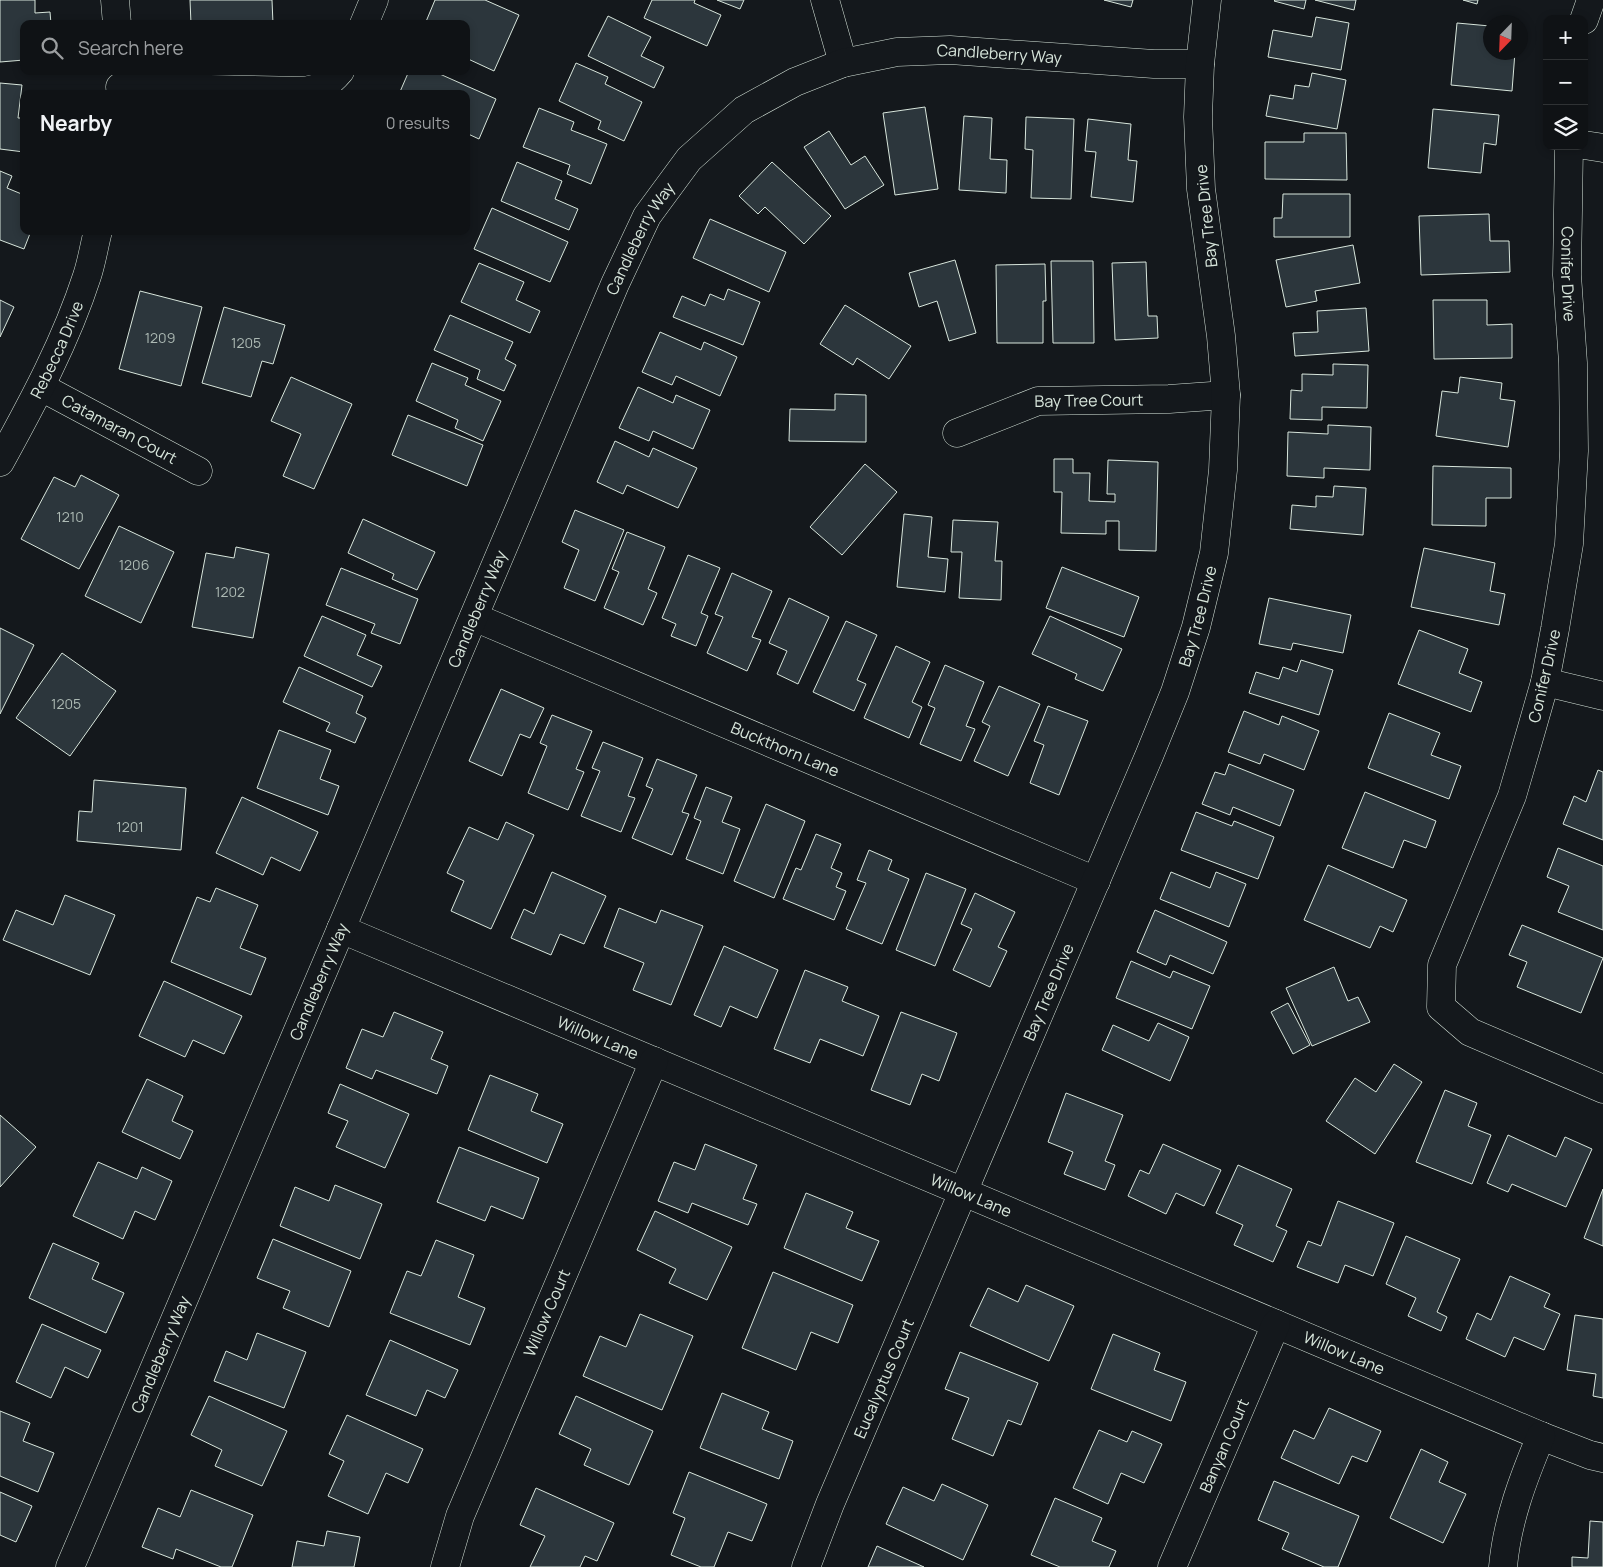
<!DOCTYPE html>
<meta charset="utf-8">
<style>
body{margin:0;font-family:Manrope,sans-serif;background:#1d2022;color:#f1f3f6}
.controls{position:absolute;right:15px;top:15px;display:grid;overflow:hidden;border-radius:10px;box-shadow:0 2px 8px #0003}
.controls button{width:45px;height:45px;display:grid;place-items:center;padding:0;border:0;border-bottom:1px solid #2f3234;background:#0f1215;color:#f1f3f6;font:25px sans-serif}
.compass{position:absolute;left:1483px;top:15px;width:45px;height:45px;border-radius:50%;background:#0f1215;box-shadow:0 2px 8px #0003;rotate:203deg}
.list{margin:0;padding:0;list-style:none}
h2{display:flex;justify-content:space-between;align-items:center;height:65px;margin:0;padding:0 20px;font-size:21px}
h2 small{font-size:16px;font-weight:400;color:#9b9ea0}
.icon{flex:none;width:28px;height:28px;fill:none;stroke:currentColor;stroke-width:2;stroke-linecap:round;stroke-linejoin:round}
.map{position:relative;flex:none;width:1603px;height:1567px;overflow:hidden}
.search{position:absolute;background:#0f1215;box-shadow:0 2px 8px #0003;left:20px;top:20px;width:450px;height:55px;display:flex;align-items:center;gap:12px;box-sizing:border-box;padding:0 18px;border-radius:10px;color:#9b9ea0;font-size:19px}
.panel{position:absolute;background:#0f1215;box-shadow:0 2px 8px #0003;left:20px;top:90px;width:450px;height:145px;border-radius:10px}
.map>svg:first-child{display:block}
.building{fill:#2c363c;stroke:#d8e6dc}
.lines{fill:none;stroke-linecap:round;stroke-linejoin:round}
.minor-casing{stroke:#d8e6dc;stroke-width:29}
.minor{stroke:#14181c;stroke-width:28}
.labels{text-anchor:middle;stroke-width:4;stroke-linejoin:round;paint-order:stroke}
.number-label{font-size:14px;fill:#adbab4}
.street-label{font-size:16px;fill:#d8e6dc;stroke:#14181c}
</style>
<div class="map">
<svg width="1603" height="1567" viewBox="0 0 1603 1567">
<rect width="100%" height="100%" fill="#14181c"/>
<g class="building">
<path d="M0 0H35V13L50 12 51 24H24V60L0 62Z"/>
<path d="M190 0H272L273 24H191Z"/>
<path d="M435 0H485L519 15 494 71 466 58V24H425Z"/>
<path d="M652 0H695L694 3 721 15 707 46 644 18Z"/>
<path d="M717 0H744L740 9Z"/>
<path d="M1104 0H1133L1131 7Z"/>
<path d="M1275 0H1306L1304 9 1274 1Z"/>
<path d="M1315 0H1356L1354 10Z"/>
<path d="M1463 0H1478L1477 4Z"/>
<path d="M608 16 651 37 641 56 664 67 654 88 588 56Z"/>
<path d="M1316 17 1349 23 1341 70 1268 57 1273 30 1312 37Z"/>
<path d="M1457 23 1490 26V52H1515L1512 91 1451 85Z"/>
<path d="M576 63 608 77 605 84 642 102 624 141 598 129 601 121 559 101Z"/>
<path d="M409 71H433L496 99 479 139 466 133V94H399Z"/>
<path d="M1312 73 1346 80 1337 129 1266 116 1270 95 1293 99 1295 85 1309 87Z"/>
<path d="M0 83 22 85 18 118H24V152L0 149Z"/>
<path d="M925 107 938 189 895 195 883 113Z"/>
<path d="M539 108 574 122 571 130 607 144 591 184 567 174 570 165 523 147Z"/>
<path d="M1433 109 1499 115 1496 145 1484 143 1481 173 1428 168Z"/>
<path d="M964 116 992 118 990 159 1007 160 1006 193 959 190Z"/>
<path d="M1026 117 1074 119 1071 199 1031 198 1033 150 1025 149Z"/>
<path d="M1088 119 1131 124 1128 160 1137 161 1133 202 1091 197 1096 152 1085 151Z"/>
<path d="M829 131 851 165 865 156 884 185 845 209 804 147Z"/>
<path d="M1304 133H1346L1347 180 1265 179V142H1304Z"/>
<path d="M517 162 562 181 555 199 578 209 569 230 501 201Z"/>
<path d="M772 162 831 216 804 244 765 207 758 214 739 196Z"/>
<path d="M0 171 12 176 7 188 24 195V231H31L24 249 0 240Z"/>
<path d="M1283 194H1350V237H1274V218H1282Z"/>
<path d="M492 208 568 242 550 282 474 249Z"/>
<path d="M1489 214 1490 241H1509L1510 272 1421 275 1419 216Z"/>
<path d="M710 219 786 252 769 292 693 258Z"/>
<path d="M252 231H318V234Z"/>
<path d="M1353 245 1360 283 1315 291 1317 301 1286 307 1276 260Z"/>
<path d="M955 260 976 333 949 341 937 301 919 307 909 273Z"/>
<path d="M1051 261H1093L1094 343H1053Z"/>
<path d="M1146 262 1148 316H1157L1158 338 1115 340 1112 263Z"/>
<path d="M479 263 524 282 516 300 540 311 530 333 461 302Z"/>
<path d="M1045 264 1046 301H1043V343H997L996 265Z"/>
<path d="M728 289 760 302 743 345 673 317 682 296 705 306 710 294 724 300Z"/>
<path d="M140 291 202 307 181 386 119 369Z"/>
<path d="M0 300 14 307 0 337Z"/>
<path d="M1433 300H1487V325L1512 324V358L1434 359Z"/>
<path d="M845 305 911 346 889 379 857 358 853 365 820 344Z"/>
<path d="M224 307 285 325 273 364 262 361 251 397 202 383Z"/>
<path d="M1366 308 1369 351 1295 356 1293 333 1318 332 1317 311Z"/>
<path d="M450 315 513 342 505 359 516 365 504 391 477 379 480 370 434 350Z"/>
<path d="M660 332 701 350 704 342 737 357 720 396 676 376 672 385 642 372Z"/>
<path d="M432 363 468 378 465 385 501 401 483 441 455 428 458 420 416 401Z"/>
<path d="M1333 364 1368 365 1367 408 1322 407V420L1290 419 1291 390 1302 391V374L1333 375Z"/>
<path d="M291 377 352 404 314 489 283 476 301 434 271 421Z"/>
<path d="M1460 377 1502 383 1500 399 1515 401 1508 447 1436 436 1442 391 1458 393Z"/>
<path d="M638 387 673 403 676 395 710 410 693 449 653 431 649 441 619 428Z"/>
<path d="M835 394 866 395V442L789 441 790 409 835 410Z"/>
<path d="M408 415 483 445 467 486 392 455Z"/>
<path d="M1328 425 1371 427 1370 470 1324 468V478L1287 476 1288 432 1328 434Z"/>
<path d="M615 441 649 457 653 448 697 468 678 508 627 485 623 494 597 482Z"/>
<path d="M1054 459H1073V473H1090L1089 501 1115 502V494H1107L1108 460 1158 462 1156 551 1119 550V521H1106V534L1061 533 1062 492H1054Z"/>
<path d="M865 464 897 492 842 555 810 527Z"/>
<path d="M1433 466 1511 468V498H1486V526L1432 525Z"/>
<path d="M81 475 119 495 79 569 21 539 54 477 75 487Z"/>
<path d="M1334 486 1366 488 1363 535 1290 529 1292 505 1316 507V496L1333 497Z"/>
<path d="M575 510 624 530 595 601 564 588 579 550 562 542Z"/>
<path d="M904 514 932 517 928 557 948 559 945 592 897 587Z"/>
<path d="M363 519 435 552 417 590 392 579 394 574 348 553Z"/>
<path d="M953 520 998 522 995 561H1002L1001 600 959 598 962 552H951Z"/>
<path d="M119 526 174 552 141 623 85 596Z"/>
<path d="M627 532 665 547 648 589 657 593 643 625 604 608 619 572 612 569Z"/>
<path d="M236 547 269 554 253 638 192 627 206 553 234 558Z"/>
<path d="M1424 548 1495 563 1490 591 1505 594 1499 625 1411 607Z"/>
<path d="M688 555 720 568 701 613 708 616 696 646 671 636 676 624 662 618Z"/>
<path d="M1062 567 1139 597 1124 637 1046 608Z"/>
<path d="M341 568 418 599 400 644 371 633 375 624 326 605Z"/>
<path d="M732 573 772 591 752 637 761 640 747 671 707 653 723 617 715 614Z"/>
<path d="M789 598 829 617 798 684 777 674 787 651 769 643Z"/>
<path d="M1269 598 1351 615 1343 653 1293 643 1291 650 1259 644Z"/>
<path d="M322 616 366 635 357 655 382 666 372 687 304 656Z"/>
<path d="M1050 616 1122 649 1103 691 1075 679 1077 674 1032 654Z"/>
<path d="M846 621 877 635 857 680 866 684 854 711 813 692Z"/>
<path d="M0 628 34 645 0 714Z"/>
<path d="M1419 630 1468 649 1459 673 1482 682 1471 712 1398 684Z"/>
<path d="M896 646 930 662 912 702 922 707 909 738 864 718Z"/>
<path d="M62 653 116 691 70 756 16 718Z"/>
<path d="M1301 660 1333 670 1319 715 1249 693 1256 672 1279 679 1283 667 1297 672Z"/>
<path d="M945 665 984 682 966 726 975 729 961 761 920 744 935 708 928 705Z"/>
<path d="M299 667 363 696 356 713 366 718 355 743 326 731 330 723 283 702Z"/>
<path d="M999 686 1040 704 1008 776 974 761 990 726 982 722Z"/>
<path d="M501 689 544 708 530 738 520 734 502 776 469 761Z"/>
<path d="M1048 706 1088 721 1059 795 1030 783 1044 745 1034 741Z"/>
<path d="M1244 711 1279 725 1282 716 1319 731 1304 770 1264 754 1260 764 1228 752Z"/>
<path d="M1389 713 1440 733 1431 755 1461 766 1449 799 1368 768Z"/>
<path d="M552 715 592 731 576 769 584 772 568 810 528 793 547 746 540 743Z"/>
<path d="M279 730 331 750 320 779 339 786 328 815 257 788Z"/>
<path d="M603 742 643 758 628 796 635 798 621 832 581 816 600 771 592 768Z"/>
<path d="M657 759 697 775 682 812 689 814 672 855 632 838 653 789 646 786Z"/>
<path d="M1229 764 1294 790 1280 826 1233 807 1230 815 1202 804 1215 772 1225 775Z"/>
<path d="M1598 770 1603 772V840L1563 824 1574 796 1586 802Z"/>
<path d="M94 780 186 788 181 850 77 841 79 811 92 812Z"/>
<path d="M706 787 732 797 722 822 740 829 723 874 686 859 701 821 694 818Z"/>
<path d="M1365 792 1436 821 1426 848 1404 840 1393 868 1342 848Z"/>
<path d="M242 797 318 832 300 871 271 857 263 875 216 853Z"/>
<path d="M766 804 805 821 774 898 734 881Z"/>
<path d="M1196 812 1232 826 1234 821 1274 837 1258 879 1181 850Z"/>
<path d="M506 822 534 835 491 929 451 911 464 881 447 873 469 827 498 840Z"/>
<path d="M816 834 841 844 831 868 842 873 836 887 846 891 834 920 783 899 796 868 801 870Z"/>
<path d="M1558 848 1603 866V930L1558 912 1569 886 1547 877Z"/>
<path d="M869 850 892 860 888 870 909 879 882 944 846 929 866 883 857 880Z"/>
<path d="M1328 865 1407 900 1393 932 1380 926 1370 948 1304 920Z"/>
<path d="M552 872 606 896 584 944 560 934 551 955 511 938 524 909 534 914Z"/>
<path d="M1171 872 1210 888 1216 872 1246 884 1229 927 1160 899Z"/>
<path d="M926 873 966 889 935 966 896 950Z"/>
<path d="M216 888 258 905 240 948 266 958 251 995 171 962 197 897 210 902Z"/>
<path d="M975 893 1015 912 998 947 1007 951 990 987 953 970 972 929 961 924Z"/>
<path d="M65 895 115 915 90 975 3 940 16 910 53 925Z"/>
<path d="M619 908 656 923 661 910 703 926 671 1005 633 990 644 963 604 947Z"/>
<path d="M1155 910 1227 942 1213 974 1170 955 1166 965 1137 952Z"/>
<path d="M1522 925 1603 958 1581 1013 1517 987 1527 962 1509 955Z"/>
<path d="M724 946 778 970 757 1018 730 1006 721 1027 694 1015Z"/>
<path d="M1131 961 1170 978 1173 971 1210 986 1192 1029 1116 998Z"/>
<path d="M1334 967 1348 1001 1358 997 1370 1022 1312 1046 1286 988Z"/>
<path d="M805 970 848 987 842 1001 879 1016 863 1056 820 1039 810 1063 774 1049Z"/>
<path d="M164 981 242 1016 224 1054 193 1040 185 1057 139 1036Z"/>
<path d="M1288 1003 1310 1045 1293 1054 1271 1012Z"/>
<path d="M394 1012 443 1032 431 1059 448 1066 437 1094 376 1070 372 1079 346 1068 362 1029 383 1037Z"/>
<path d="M901 1012 957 1033 939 1081 922 1074 910 1105 871 1090Z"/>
<path d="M1158 1023 1189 1037 1170 1081 1102 1050 1113 1025 1149 1041Z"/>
<path d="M1394 1064 1422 1082 1375 1154 1326 1121 1355 1078 1376 1092Z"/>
<path d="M490 1075 538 1094 531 1111 563 1124 547 1163 468 1130Z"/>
<path d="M147 1079 183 1096 172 1121 193 1131 180 1159 122 1132Z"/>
<path d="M340 1084 409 1114 385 1168 336 1147 348 1121 328 1113Z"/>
<path d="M1445 1090 1477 1103 1468 1126 1491 1135 1472 1184 1416 1162Z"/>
<path d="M1066 1093 1123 1115 1105 1161 1115 1165 1105 1190 1064 1174 1073 1152 1048 1142Z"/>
<path d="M0 1115 36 1147 0 1187Z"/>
<path d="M1508 1135 1556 1157 1565 1137 1592 1149 1566 1207 1512 1184 1508 1192 1487 1183Z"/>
<path d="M705 1144 757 1165 743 1199 757 1204 748 1225 692 1203 688 1213 658 1201 674 1162 695 1170Z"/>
<path d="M1163 1144 1221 1170 1204 1206 1176 1193 1166 1214 1128 1196 1140 1170 1149 1174Z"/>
<path d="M459 1147 539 1178 523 1219 491 1206 485 1221 437 1202Z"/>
<path d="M98 1162 137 1179 142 1167 172 1181 155 1220 135 1211 123 1239 73 1216Z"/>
<path d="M1238 1165 1292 1189 1276 1226 1287 1231 1273 1262 1234 1245 1243 1225 1216 1213Z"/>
<path d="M335 1185 382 1204 360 1259 280 1226 295 1187 329 1201Z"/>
<path d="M1603 1189V1246L1584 1238Z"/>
<path d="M806 1193 853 1212 846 1228 879 1241 862 1281 784 1248Z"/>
<path d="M1338 1201 1394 1223 1373 1276 1345 1265 1338 1283 1297 1267 1308 1241 1321 1246Z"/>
<path d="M655 1211 732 1247 707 1300 669 1283 676 1269 637 1250Z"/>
<path d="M1406 1236 1460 1259 1437 1312 1447 1317 1441 1331 1408 1316 1416 1298 1386 1284Z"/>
<path d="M273 1239 351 1271 329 1327 283 1308 290 1291 257 1278Z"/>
<path d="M436 1240 474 1255 458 1297 485 1308 470 1345 390 1313 407 1271 421 1276Z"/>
<path d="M53 1243 99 1263 92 1279 124 1293 106 1333 29 1298Z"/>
<path d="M773 1272 853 1305 838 1343 811 1332 796 1370 742 1348Z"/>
<path d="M1510 1276 1550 1294 1544 1307 1560 1314 1544 1350 1514 1337 1505 1357 1466 1339 1477 1313 1491 1320Z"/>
<path d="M1026 1285 1074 1306 1049 1361 970 1326 988 1288 1018 1302Z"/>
<path d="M640 1314 693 1336 662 1410 583 1376 600 1336 626 1347Z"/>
<path d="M1575 1315 1603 1319V1398L1593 1396 1596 1374 1567 1370Z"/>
<path d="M42 1324 101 1350 88 1378 65 1367 51 1398 16 1382Z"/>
<path d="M257 1333 306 1352 284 1408 214 1381 226 1351 247 1360Z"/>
<path d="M1113 1334 1160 1353 1154 1370 1186 1382 1171 1421 1091 1389Z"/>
<path d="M390 1340 458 1370 445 1398 427 1390 416 1416 366 1395Z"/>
<path d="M960 1352 1038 1383 1021 1425 1008 1420 993 1456 952 1439 969 1398 945 1389Z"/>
<path d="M722 1393 769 1412 762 1429 793 1441 779 1479 700 1448Z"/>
<path d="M209 1396 287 1431 262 1486 215 1466 222 1450 191 1435Z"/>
<path d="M576 1396 653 1431 629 1485 584 1465 591 1449 559 1434Z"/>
<path d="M1329 1408 1381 1431 1367 1462 1352 1456 1339 1484 1281 1458 1294 1430 1314 1439Z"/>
<path d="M0 1411 30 1423 23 1441 54 1453 38 1492 0 1476Z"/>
<path d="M347 1415 423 1449 408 1483 386 1473 368 1514 328 1496 344 1461 329 1454Z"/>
<path d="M1099 1430 1127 1442 1132 1431 1162 1444 1144 1483 1121 1473 1108 1504 1073 1488Z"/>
<path d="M1421 1449 1448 1462 1439 1482 1466 1494 1443 1543 1390 1518Z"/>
<path d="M689 1472 767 1504 752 1541 728 1532 714 1567H701L671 1555 685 1518 673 1513Z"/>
<path d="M1274 1481 1359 1516 1338 1567H1324L1282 1549 1289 1533 1258 1520Z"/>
<path d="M942 1484 988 1505 963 1560 886 1524 903 1487 934 1501Z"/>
<path d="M536 1488 614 1523 597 1561 585 1556 580 1567H530L545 1536 520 1525Z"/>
<path d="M191 1490 253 1515 232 1567H221L176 1549 173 1559 142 1547 158 1508 180 1517Z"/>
<path d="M0 1492 32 1506 16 1542 0 1535Z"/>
<path d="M1055 1498 1102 1518 1092 1541 1116 1551 1109 1567H1060L1031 1555Z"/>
<path d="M1590 1521 1603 1522V1567H1572V1557L1588 1558Z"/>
<path d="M327 1531 360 1537 354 1567H292L297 1541 324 1546Z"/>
<path d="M877 1546 924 1567H868Z"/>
</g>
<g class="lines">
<defs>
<g id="minor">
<path d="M115 0 117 24"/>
<path d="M825 0 843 63"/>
<path d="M1584 20 1591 0"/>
<path d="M364 24 374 0"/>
<path d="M120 87 304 91C322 88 328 85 340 71"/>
<path d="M1584 145 1603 148"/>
<path id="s1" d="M1569 146 1567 275 1573 363 1574 451 1569 544 1555 629 1545 682 1531 731 1512 796 1442 965 1441 1007 1470 1032 1603 1089"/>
<path id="s2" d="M41 387 198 471"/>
<path id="s3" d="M957 433 1038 401 1169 399 1226 395"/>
<path id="s4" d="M0 462C33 402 66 341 87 276 92 261 94 246 98 231"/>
<path id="s5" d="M474 617 1096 881"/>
<path d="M1545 682 1603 696"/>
<path id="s6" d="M341 929 1541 1436 1590 1455 1603 1458"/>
<path id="s7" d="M70 1567 615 284 647 216 689 159 744 110 795 82 843 63 897 52 950 50 1154 64H1200"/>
<path id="s8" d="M445 1567 460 1516 654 1061"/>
<path id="s9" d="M806 1567 830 1504 1149 756 1175 692 1196 627 1214 553 1223 470 1226 395 1221 336 1201 189 1198 117 1200 64 1207 0"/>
<path id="s10" d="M1172 1567 1276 1324"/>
<path d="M1503 1567C1507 1521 1523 1479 1541 1436"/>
</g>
</defs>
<use href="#minor" class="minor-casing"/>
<use href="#minor" class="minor"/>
</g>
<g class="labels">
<g class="number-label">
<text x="160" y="343">1209</text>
<text x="246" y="348">1205</text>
<text x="70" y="522">1210</text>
<text x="134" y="570">1206</text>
<text x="230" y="597">1202</text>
<text x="66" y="709">1205</text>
<text x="130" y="832">1201</text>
</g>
<g class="street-label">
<text dy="6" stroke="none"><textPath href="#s7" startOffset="1881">Candleberry Way</textPath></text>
<text transform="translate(1206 216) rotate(-96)" y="6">Bay Tree Drive</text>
<text dy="6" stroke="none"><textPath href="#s7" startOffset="1446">Candleberry Way</textPath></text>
<text dy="6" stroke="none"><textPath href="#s1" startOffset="128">Conifer Drive</textPath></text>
<text dy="6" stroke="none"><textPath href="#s4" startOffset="126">Rebecca Drive</textPath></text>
<text dy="6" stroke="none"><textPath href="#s3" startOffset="138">Bay Tree Court</textPath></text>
<text dy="6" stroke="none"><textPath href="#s2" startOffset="89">Catamaran Court</textPath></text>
<text dy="6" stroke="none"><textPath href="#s7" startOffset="1041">Candleberry Way</textPath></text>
<text dy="6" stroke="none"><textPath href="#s9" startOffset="1029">Bay Tree Drive</textPath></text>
<text transform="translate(1544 676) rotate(-77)" y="6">Conifer Drive</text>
<text dy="6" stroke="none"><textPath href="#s5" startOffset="338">Buckthorn Lane</textPath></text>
<text dy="6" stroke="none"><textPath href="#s7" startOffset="636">Candleberry Way</textPath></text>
<text dy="6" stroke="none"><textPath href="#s9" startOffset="624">Bay Tree Drive</textPath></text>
<text dy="6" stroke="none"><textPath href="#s6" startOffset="279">Willow Lane</textPath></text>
<text dy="6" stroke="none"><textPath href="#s6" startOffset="684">Willow Lane</textPath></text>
<text dy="6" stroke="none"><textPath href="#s8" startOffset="274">Willow Court</textPath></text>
<text dy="6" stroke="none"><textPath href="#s6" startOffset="1089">Willow Lane</textPath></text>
<text dy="6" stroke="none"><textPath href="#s7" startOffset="231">Candleberry Way</textPath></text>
<text dy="6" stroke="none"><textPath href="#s9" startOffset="204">Eucalyptus Court</textPath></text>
<text dy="6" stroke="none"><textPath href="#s10" startOffset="132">Banyan Court</textPath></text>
</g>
</g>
</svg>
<div class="controls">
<button>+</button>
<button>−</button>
<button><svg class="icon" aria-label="layers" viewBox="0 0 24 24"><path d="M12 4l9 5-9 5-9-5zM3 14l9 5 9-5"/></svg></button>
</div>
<svg class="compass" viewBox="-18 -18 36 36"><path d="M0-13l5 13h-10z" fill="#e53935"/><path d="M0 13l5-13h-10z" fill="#9b9ea0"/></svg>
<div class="search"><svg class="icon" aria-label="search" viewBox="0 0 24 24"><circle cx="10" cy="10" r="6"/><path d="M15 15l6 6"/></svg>Search here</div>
<section class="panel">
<h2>Nearby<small>0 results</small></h2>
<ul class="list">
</ul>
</section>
</div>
